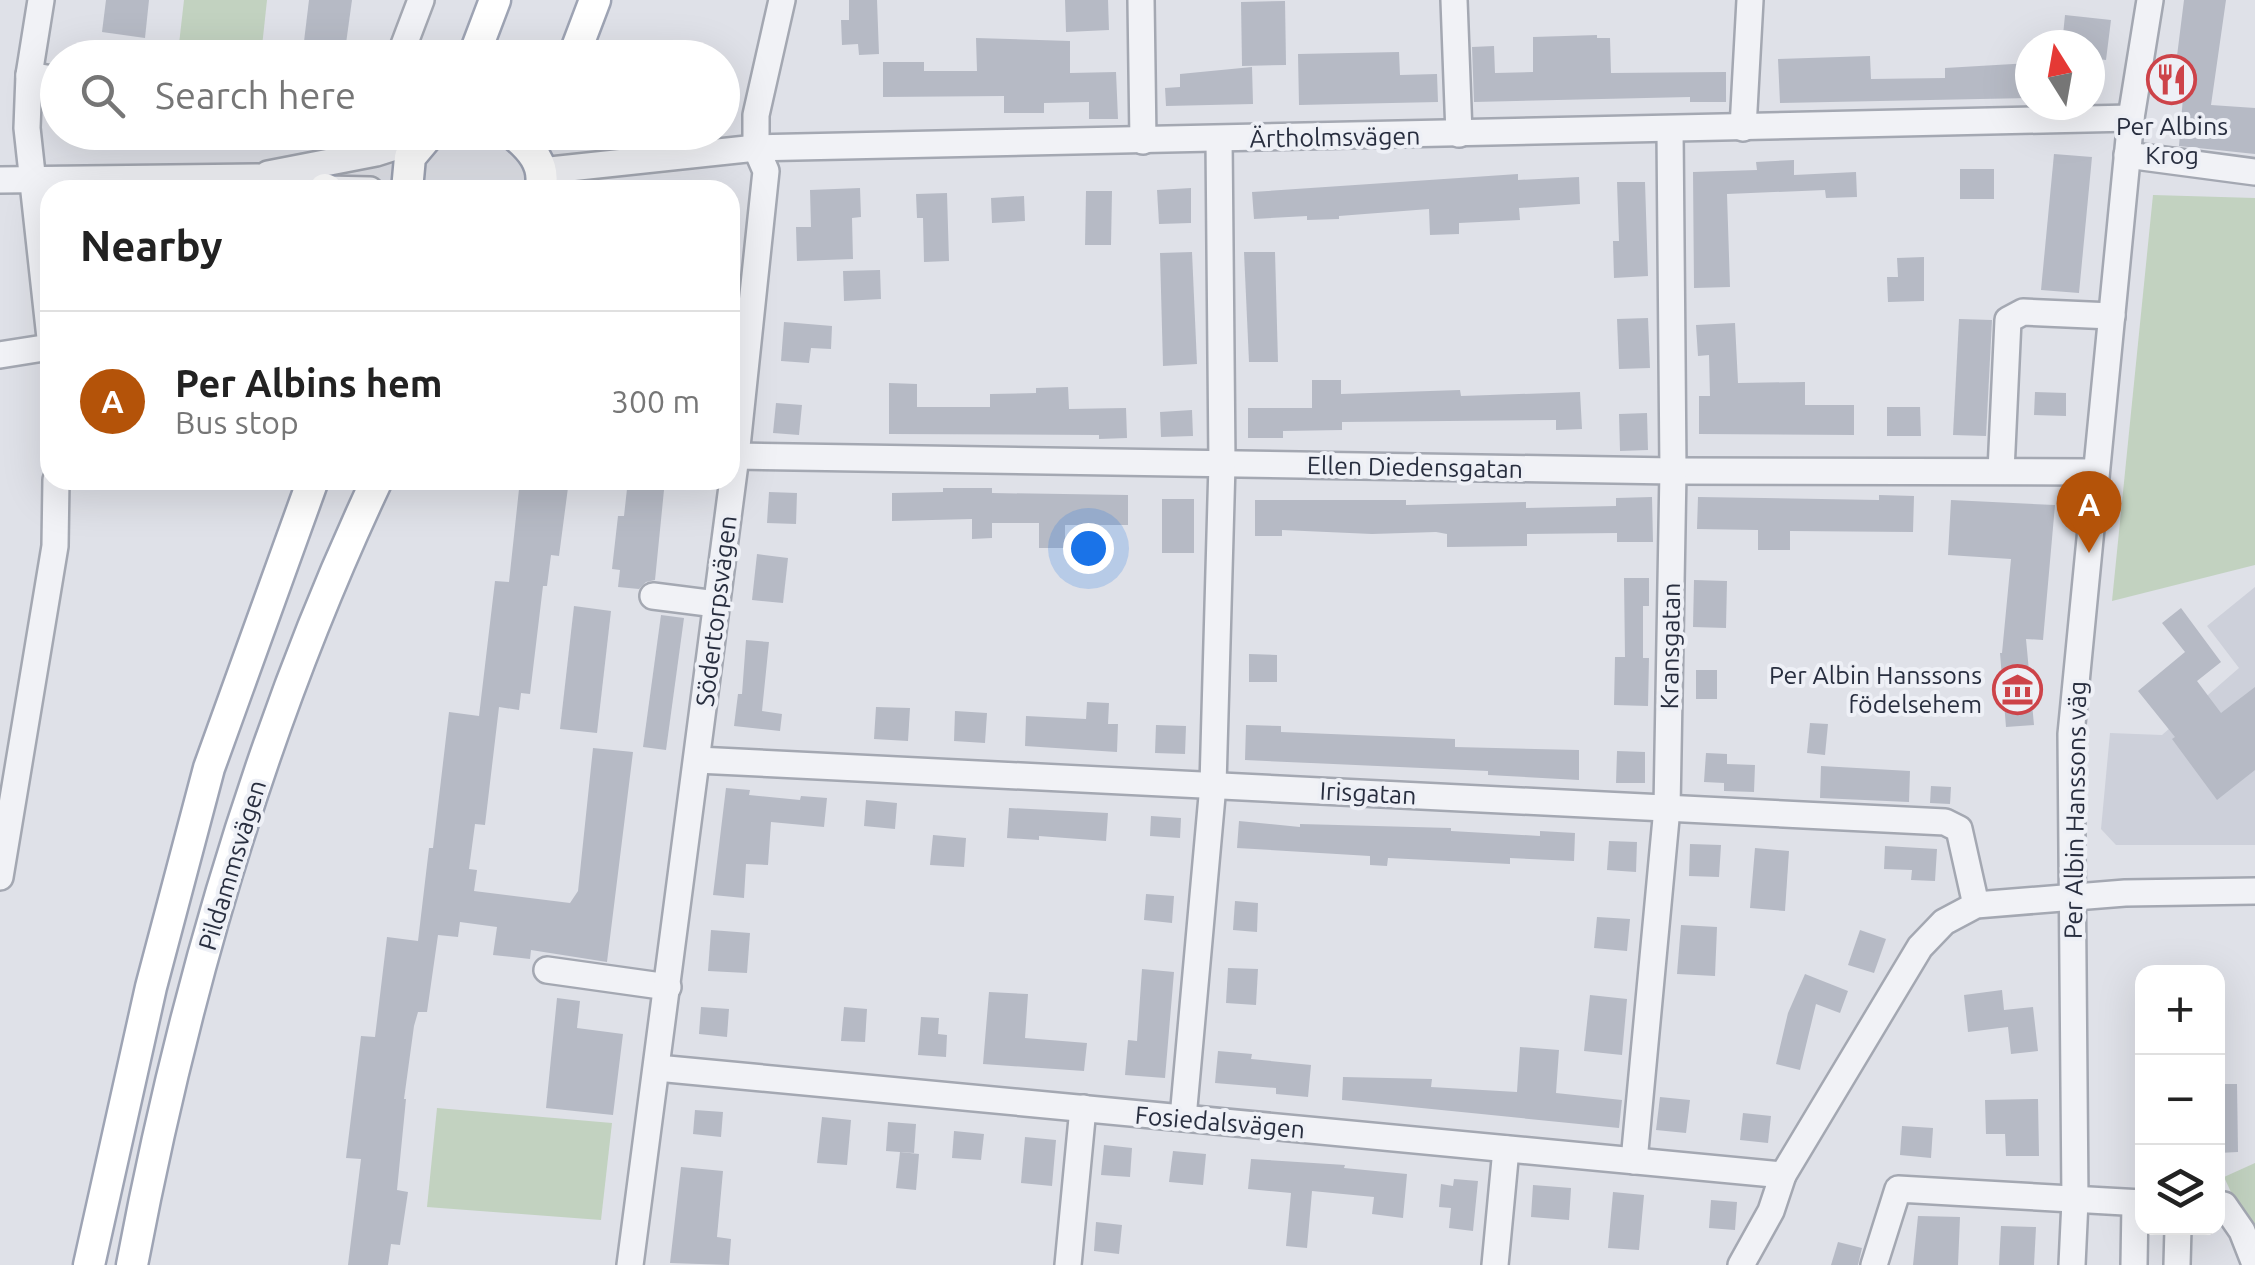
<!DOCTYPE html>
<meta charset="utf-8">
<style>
body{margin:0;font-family:Ubuntu,sans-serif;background:#f6f6f6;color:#222}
.controls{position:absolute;right:30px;bottom:30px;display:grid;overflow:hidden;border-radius:20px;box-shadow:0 10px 40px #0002}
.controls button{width:90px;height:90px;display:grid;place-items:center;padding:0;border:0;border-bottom:2px solid #e0e0e0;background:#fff;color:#222;font:50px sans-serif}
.compass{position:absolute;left:2015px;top:30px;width:90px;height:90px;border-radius:50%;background:#fff;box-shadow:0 10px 40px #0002;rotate:349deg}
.you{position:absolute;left:1088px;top:548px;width:35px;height:35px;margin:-25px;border:8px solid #fff;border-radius:50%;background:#1a73e8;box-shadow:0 0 0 15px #1a73e833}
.badge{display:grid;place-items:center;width:65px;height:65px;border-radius:50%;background:#b45309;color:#fff;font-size:32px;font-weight:700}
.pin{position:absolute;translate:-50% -82px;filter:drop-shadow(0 2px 5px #0008)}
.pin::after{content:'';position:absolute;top:52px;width:35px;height:30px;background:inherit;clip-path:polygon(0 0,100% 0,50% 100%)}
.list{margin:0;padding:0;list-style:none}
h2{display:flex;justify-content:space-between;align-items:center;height:130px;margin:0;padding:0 40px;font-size:42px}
h2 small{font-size:32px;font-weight:400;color:#767676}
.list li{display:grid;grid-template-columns:65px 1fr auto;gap:30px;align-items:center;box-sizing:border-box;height:180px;padding:0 40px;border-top:2px solid #e0e0e0}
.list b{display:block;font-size:38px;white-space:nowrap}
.list p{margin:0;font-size:32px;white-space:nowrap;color:#767676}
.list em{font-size:32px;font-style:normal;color:#767676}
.icon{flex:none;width:55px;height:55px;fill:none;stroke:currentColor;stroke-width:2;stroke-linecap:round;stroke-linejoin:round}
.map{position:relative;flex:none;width:2255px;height:1265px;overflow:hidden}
.search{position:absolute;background:#fff;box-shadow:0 10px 40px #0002;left:40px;top:40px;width:700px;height:110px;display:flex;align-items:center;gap:25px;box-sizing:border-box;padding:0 35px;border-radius:55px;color:#767676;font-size:38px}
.panel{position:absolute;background:#fff;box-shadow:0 10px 40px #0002;left:40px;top:180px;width:700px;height:310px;border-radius:30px}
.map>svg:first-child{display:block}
.built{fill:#cdd0da}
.green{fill:#c2d2c0}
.building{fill:#b6bac5}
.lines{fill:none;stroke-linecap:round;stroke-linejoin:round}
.minor-casing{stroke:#a4a8b2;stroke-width:30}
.major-casing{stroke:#9ea4b4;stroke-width:35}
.minor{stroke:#f1f2f6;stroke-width:25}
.major{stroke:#fff;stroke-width:30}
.labels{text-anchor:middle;stroke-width:8;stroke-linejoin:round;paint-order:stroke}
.poi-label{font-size:25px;fill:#282e3f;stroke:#eef0f6}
.street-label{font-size:25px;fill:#282e3f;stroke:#eef0f6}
</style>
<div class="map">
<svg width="2255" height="1265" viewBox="0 0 2255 1265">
<rect width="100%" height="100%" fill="#dfe1e8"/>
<path class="built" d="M2255 587V845H2116L2101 829 2110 733 2162 735 2239 668 2207 626Z"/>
<g class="green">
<path d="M184 0H267L261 56 179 44Z"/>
<path d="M2153 195 2255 198V565L2112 601Z"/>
<path d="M437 1108 612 1123 601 1220 427 1207Z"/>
<path d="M2255 1163V1244L2224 1177Z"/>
</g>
<g class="building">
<path d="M106 0H149L145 38 102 32Z"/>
<path d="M309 0H352L344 58H302Z"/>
<path d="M849 0H877L879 54 859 55 858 44 842 45 841 20H849Z"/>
<path d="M1065 0H1108L1109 30 1066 32Z"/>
<path d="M2184 0H2226L2211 105 2255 108V154L2179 146 2185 73 2175 72Z"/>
<path d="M1285 1 1286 65 1242 66 1241 2Z"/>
<path d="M2065 15 2111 20 2106 60 2090 58V45H2062Z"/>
<path d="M1597 35V38H1610L1611 73 1726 72V102H1690V97L1474 102 1472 47 1494 46 1495 73 1533 72V37Z"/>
<path d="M976 38 1070 41V73L1116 72 1118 119H1089V102L1044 103V113H1004V96L883 97V62H924V71H977Z"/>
<path d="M1399 52 1400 75 1437 74 1438 102 1299 105 1298 54Z"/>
<path d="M1870 56 1871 79 1945 78V68L2030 63V98L1780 103 1778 59Z"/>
<path d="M1252 67 1253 104 1166 106 1165 88 1180 87V74Z"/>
<path d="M2054 154 2092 157 2079 293 2041 290Z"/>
<path d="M1794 160V175L1856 172 1857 197 1826 198 1825 190 1727 194 1730 287 1694 288 1693 172 1757 170 1756 162Z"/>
<rect x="1960" y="169" width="34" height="30"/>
<path d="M1518 174V180L1579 177 1580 204 1519 208 1520 220 1459 223V234L1430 235 1429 209 1339 216V219L1307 220V216L1254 219 1252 192Z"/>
<path d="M1617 182H1645L1648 276 1614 278 1613 241H1619Z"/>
<path d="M860 188 861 217 852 218 853 259 797 261 796 227H811L810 190Z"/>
<path d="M1191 188V223L1159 224 1157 190Z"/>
<path d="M1086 191H1112L1111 245H1085Z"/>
<path d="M947 193 949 261 924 262 923 218H917L916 194Z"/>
<path d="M1024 196 1025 221 992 223 991 198Z"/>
<path d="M1192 252 1197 364 1163 366 1160 253Z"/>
<path d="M1244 252H1275L1278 362H1249Z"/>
<path d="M1924 257V301L1888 302 1887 277H1898L1897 258Z"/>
<path d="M880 270 881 299 844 301 843 271Z"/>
<path d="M1648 318 1650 368 1619 369 1617 319Z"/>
<path d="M1959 319 1992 320 1986 436 1953 435Z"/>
<path d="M784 322 832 326 831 349 811 348 809 363 781 361Z"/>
<path d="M1735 323 1738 383 1805 382V405H1854V435L1699 434V396H1710L1709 355 1698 356 1696 325Z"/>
<path d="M1312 380H1341V394L1460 390 1461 396 1580 392 1582 429 1556 430V420L1342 422V430L1283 431V438H1248V408H1312Z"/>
<path d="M889 383 917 384V407H990V394L1036 393V388L1068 387 1069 409 1126 408 1127 438 1099 439V435L889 434Z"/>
<path d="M2035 392 2066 393V416L2034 415Z"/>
<path d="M776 403 802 405 799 435 773 433Z"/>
<path d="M1887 407H1920L1921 436H1887Z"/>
<path d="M1192 410 1193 436 1161 437 1160 412Z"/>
<path d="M1647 413 1648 450 1620 451 1619 414Z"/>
<path d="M520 480H569L559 556 551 555 547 586H543L530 694 521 693 519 710 499 707 485 825 475 824 469 869 477 870 474 891 570 903 578 891 593 748 633 752 607 962 531 950 530 959 493 955 497 927 460 922 458 937 438 935 427 1012H418L414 1026 404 1099H406L397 1190 408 1192 400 1245 391 1244 388 1265H348L361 1159 346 1158 361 1036 375 1037 387 937 418 941 429 848H433L449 712 479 716 495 581 509 582Z"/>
<path d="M628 480H665L655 580 646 582 639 589 618 587 620 570 612 569 618 516H624Z"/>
<path d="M943 488H992V493L1128 495V525H1065V548H1039V523H992V538L972 539V519L892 521V493L943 492Z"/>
<path d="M769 492 797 493 796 524 767 523Z"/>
<path d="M1879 495 1914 496 1913 532 1790 531V550H1758V530L1697 529 1698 497 1879 500Z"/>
<path d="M1652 497 1653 542H1617V533L1527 534V546L1447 547V534L1436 532 1372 534 1282 530V536H1255V500H1406V505L1526 502V508L1616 506V498Z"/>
<rect x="1162" y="499" width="32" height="54"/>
<path d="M1951 500 2055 505 2043 640 2026 639 2034 725 2006 727 2000 653H2002L2011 559 1948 555Z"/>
<path d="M757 554 788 558 783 603 752 600Z"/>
<path d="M1624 578H1649V606H1643V658H1649L1648 706 1614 705 1615 657H1625Z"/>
<path d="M1694 580 1727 581 1726 628 1693 627Z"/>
<path d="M574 606 611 611 597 733 560 729Z"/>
<path d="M2181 608 2221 662 2197 681 2221 713 2255 687V770L2217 800 2172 739 2175 737 2138 691 2185 652 2162 623Z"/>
<path d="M661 615 684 618 666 750 643 747Z"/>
<path d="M746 640 769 642 762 711 782 714 780 731 734 726 738 694H742Z"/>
<path d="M1249 654 1277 655V682H1249Z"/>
<rect x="1696" y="670" width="21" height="29"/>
<path d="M1087 702 1109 703 1108 724H1118L1117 752 1025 746 1026 716 1086 719Z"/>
<path d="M876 707 910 708 908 741 874 739Z"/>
<path d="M955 711 987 713 985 743 954 741Z"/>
<path d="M1810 723 1828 724 1825 755 1807 753Z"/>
<path d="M1156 725 1186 726 1185 754 1155 753Z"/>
<path d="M1246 725 1281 726V732L1455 739V747L1579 750V780L1488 775V771L1245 760Z"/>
<path d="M1617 751 1645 752V783H1616Z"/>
<path d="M1706 753 1727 754V764L1755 765 1754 792 1724 791V783L1704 782Z"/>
<path d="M1821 766 1910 771 1909 802 1820 798Z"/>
<path d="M1931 786 1951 787 1950 804 1930 803Z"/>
<path d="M726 788 750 790 749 795 800 800 801 796 827 798 824 827 771 822 768 865 746 864 744 898 713 895Z"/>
<path d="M866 800 897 803 895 829 864 826Z"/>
<path d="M1009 808 1108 813 1106 841 1039 836V840L1007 838Z"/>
<path d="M1151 816 1181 818 1180 838 1150 836Z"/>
<path d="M1239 821 1300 827V824L1451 828V831L1540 836V831L1575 833 1574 861 1510 858V864L1388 858 1387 866 1370 865V856L1237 848Z"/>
<path d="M933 835 966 838 964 867 930 865Z"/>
<path d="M1609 841 1637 842 1636 872 1607 870Z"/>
<path d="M1690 844 1721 845 1719 877 1689 876Z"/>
<path d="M1885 846 1937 849 1935 881 1911 880 1912 870 1884 869Z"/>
<path d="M1755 848 1789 851 1785 911 1750 908Z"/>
<path d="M1146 894 1174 896 1172 923 1144 920Z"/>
<path d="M1235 901 1258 903 1257 932 1233 930Z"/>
<path d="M1597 917 1630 919 1627 951 1594 948Z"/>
<path d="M1681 925 1717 927 1715 976 1677 974Z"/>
<path d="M711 930 750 933 747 973 708 971Z"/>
<path d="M1860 930 1886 939 1874 973 1848 965Z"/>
<path d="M1228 968 1258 969 1256 1005 1226 1003Z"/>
<path d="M1142 969 1174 972 1165 1078 1125 1075 1128 1040 1137 1041Z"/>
<path d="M1805 974 1848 991 1840 1013 1816 1004 1800 1070 1776 1064 1788 1013Z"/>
<path d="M2002 990 2004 1010 2033 1007 2038 1051 2011 1054 2008 1027 1968 1032 1964 995Z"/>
<path d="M989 992 1028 994 1025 1038 1087 1043 1084 1071 983 1064Z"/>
<path d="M1590 995 1627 999 1622 1055 1584 1051Z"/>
<path d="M557 998 580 1001 577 1028 623 1034 613 1115 546 1108Z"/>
<path d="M701 1007 729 1009 727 1037 699 1034Z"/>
<path d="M844 1007 867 1009 865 1042 841 1041Z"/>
<path d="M921 1017 939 1018 938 1034 947 1035 946 1057 918 1055Z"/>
<path d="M1520 1047 1559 1050 1556 1093 1622 1100 1619 1128 1342 1100 1343 1077 1432 1079 1431 1087 1517 1092Z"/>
<path d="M1218 1051 1252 1054 1251 1059 1311 1065 1308 1097 1276 1094V1088L1215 1083Z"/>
<path d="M2218 1084H2237L2238 1152 2218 1153Z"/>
<path d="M1660 1097 1690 1100 1686 1133 1656 1130Z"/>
<path d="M2038 1099 2039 1156H2006L2005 1134H1986L1985 1100Z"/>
<path d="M695 1110 723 1112 721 1137 693 1134Z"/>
<path d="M1743 1113 1771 1116 1768 1143 1740 1140Z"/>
<path d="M822 1117 851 1120 847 1165 817 1163Z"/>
<path d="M888 1122 916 1124 914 1153 886 1151Z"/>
<path d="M1902 1126 1933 1128 1931 1158 1900 1155Z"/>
<path d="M954 1131 984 1134 981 1160 952 1158Z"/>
<path d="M1025 1137 1056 1140 1052 1186 1021 1183Z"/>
<path d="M1104 1145 1132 1148 1130 1177 1101 1175Z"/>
<path d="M1173 1151 1206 1154 1203 1185 1169 1182Z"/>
<path d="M900 1152 919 1154 916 1190 896 1188Z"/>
<path d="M1251 1159 1345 1165 1344 1168 1407 1174 1403 1218 1372 1214 1374 1197 1312 1191 1307 1248 1286 1246 1291 1193 1248 1189Z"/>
<path d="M681 1167 723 1171 717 1237 731 1239 729 1265 670 1263Z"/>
<path d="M1454 1179 1478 1181 1473 1231 1449 1228 1451 1208 1439 1207 1441 1184 1453 1186Z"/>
<path d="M1533 1185 1571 1188 1569 1220 1531 1217Z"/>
<path d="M1613 1192 1644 1195 1639 1250 1608 1248Z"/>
<path d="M1711 1200 1737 1202 1735 1230 1709 1228Z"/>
<path d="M1918 1216 1960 1217 1958 1265H1913Z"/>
<path d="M1096 1222 1122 1225 1119 1254 1094 1251Z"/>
<path d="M2001 1226 2036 1227 2034 1265H1999Z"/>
<path d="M1838 1242 1862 1248 1858 1265H1831Z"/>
</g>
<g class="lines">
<defs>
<g id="minor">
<path d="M41 0 29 75 27 128 50 338"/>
<path d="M1141 0 1143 141"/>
<path d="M1454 0 1459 134"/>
<path d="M399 58 421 0"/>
<path d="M29 75 58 80"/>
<path d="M1743 128 1750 0"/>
<path d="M2127 155 2255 172"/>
<path d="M541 171 756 148 2131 118"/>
<path d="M268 174 376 153 423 138"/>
<path d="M0 180 258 177 325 189 370 190"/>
<path d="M0 355 50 347"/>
<path d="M736 456 1673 471 2094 472"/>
<path d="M2001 471 2008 320 2023 312 2112 316"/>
<path d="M653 596 716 604"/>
<path d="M697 760 1945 822 1959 829 1976 905"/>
<path d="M0 877 55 546 56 480"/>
<path d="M547 970 668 987"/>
<path d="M657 1068 1783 1175"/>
<path d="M1183 1118 1213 785 1222 464 1219 139"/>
<path d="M1634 1161 1667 808 1673 471 1670 130"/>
<path d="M2218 1204 2224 1205 2242 1231 2255 1264"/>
<path d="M630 1265 736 456 766 171 756 148V115L782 0"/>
<path d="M1068 1265 1083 1108"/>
<path d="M1495 1265 1506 1149"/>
<path d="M1741 1265 1771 1211 1783 1175 1920 947 1944 922 1976 905 2125 893 2255 891"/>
<path d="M1874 1265 1898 1189 2142 1203"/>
<path d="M2072 1265 2075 1201 2071 734 2131 118 2150 0"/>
<path d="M2134 1265 2135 1203"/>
<path d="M2177 1265 2178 1228"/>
</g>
<g id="major">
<path d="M473 58 495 0"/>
<path d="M573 58 595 0"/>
<path d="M511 132C530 147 547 165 540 190"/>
<path d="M325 189 327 190"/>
<path d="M407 190 410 157 431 132"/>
<path d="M89 1265 151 987 209 768 313 480"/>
<path d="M132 1265C183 995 260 728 377 480"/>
</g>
</defs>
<use href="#minor" class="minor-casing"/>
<use href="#major" class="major-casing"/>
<use href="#minor" class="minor"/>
<use href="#major" class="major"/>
</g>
<defs>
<symbol id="restaurant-ring" viewBox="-11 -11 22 22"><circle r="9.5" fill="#eef0f6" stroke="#cd4349" stroke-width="1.5"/><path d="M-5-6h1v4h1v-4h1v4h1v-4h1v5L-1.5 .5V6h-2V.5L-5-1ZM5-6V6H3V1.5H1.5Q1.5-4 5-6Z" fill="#cd4349"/></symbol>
<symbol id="museum-ring" viewBox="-11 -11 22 22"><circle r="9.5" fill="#eef0f6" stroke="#cd4349" stroke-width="1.5"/><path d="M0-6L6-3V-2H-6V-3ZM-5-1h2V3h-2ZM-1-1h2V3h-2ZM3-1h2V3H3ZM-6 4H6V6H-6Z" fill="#cd4349"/></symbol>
</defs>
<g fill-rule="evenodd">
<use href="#restaurant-ring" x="2144" y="52" width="55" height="55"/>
<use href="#museum-ring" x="1990" y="662" width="55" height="55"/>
</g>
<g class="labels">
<g class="poi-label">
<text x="2172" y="135">Per Albins<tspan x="2172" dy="29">Krog</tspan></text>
<text x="1982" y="684" text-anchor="end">Per Albin Hanssons<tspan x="1982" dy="29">födelsehem</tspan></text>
</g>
<g class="street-label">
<text transform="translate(1335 137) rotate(-1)" y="9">Ärtholmsvägen</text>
<text transform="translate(1415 467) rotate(1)" y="9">Ellen Diedensgatan</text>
<text transform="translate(716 611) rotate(-83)" y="9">Södertorpsvägen</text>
<text transform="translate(1670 646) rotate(-89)" y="9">Kransgatan</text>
<text transform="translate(1368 793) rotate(3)" y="9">Irisgatan</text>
<text transform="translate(2075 810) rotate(-89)" y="9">Per Albin Hanssons väg</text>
<text transform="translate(232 865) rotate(-73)" y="9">Pildammsvägen</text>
<text transform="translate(1220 1122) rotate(5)" y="9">Fosiedalsvägen</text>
</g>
</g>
</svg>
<div class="controls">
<button>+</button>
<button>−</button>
<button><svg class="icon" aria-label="layers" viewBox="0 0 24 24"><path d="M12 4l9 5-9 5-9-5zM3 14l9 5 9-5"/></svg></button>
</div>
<svg class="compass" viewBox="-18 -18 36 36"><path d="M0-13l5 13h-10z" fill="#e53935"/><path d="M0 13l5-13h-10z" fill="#767676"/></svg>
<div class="you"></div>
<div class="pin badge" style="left:2089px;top:553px">A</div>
<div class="search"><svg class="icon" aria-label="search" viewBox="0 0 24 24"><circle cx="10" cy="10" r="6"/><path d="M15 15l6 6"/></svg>Search here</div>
<section class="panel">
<h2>Nearby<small></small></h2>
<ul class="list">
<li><span class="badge">A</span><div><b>Per Albins hem</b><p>Bus stop</p></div><em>300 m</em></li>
</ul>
</section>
</div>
